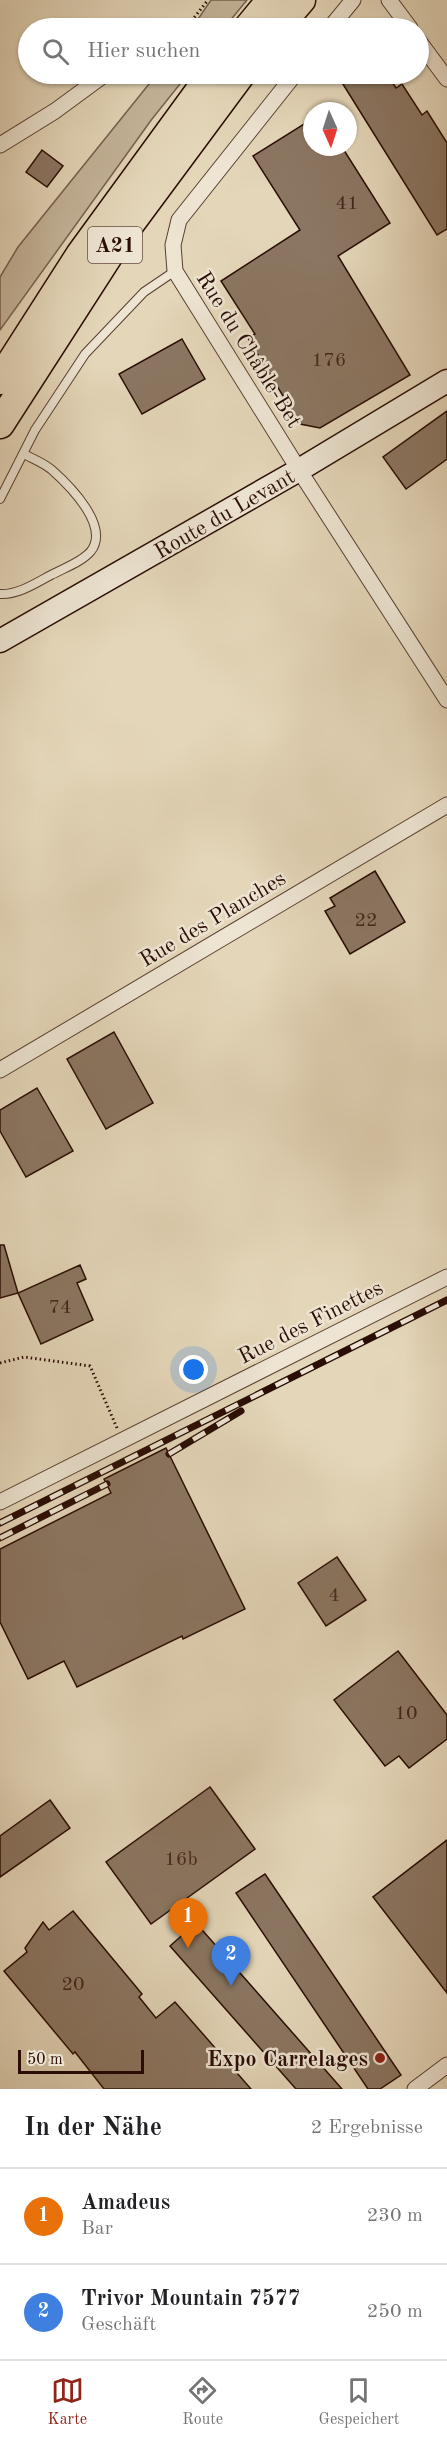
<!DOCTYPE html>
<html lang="de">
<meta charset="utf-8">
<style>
body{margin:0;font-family:"Old Standard TT",serif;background:#f6f6f6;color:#202124}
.compass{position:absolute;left:303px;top:102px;width:54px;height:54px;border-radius:50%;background:#fff;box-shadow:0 2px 4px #0004;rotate:177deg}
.scale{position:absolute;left:18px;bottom:15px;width:126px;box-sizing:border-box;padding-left:6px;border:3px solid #2a0d04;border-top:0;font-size:16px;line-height:21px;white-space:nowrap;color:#2a0d04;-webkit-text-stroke:4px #ede4d2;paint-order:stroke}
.you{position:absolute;left:194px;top:1370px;width:21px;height:21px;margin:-15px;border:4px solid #fff;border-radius:50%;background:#1a73e8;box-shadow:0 0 0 9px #1a73e833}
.badge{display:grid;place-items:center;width:39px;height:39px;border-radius:50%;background:#8f2418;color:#fff;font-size:20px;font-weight:700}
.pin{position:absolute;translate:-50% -50px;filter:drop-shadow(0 2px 3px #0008)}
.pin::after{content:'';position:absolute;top:32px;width:21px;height:18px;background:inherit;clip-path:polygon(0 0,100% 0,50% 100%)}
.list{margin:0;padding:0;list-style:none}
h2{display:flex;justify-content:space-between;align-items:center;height:78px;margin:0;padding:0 24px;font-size:26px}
h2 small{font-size:20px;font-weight:400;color:#757577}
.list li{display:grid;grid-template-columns:39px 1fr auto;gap:18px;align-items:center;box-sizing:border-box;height:96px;padding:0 24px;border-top:2px solid #e0e0e0}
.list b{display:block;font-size:22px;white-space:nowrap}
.list p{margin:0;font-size:20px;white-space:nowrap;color:#757577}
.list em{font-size:20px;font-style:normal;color:#757577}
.icon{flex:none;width:33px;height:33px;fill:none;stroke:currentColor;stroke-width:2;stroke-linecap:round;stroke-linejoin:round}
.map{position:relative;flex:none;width:447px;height:2089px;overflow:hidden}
.search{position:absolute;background:#fff;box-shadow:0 2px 4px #0004;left:18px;right:18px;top:18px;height:66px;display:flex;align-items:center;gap:15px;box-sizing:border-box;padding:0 21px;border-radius:33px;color:#757577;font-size:22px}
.sheet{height:270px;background:#fff}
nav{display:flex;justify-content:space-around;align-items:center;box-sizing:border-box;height:84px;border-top:2px solid #e0e0e0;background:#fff;font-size:16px;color:#757577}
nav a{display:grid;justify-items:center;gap:3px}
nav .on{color:#8f2418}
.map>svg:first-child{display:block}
.green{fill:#c4b49a;stroke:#77604f;stroke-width:1.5}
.building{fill:#8b7662;stroke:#2a0d04;stroke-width:1.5}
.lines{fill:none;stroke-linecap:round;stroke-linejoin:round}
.lane-casing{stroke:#583f31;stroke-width:10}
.street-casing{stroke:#583f31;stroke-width:17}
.secondary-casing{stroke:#2a0d04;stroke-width:25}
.highway-casing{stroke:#2a0d04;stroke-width:31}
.path{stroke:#2a0d04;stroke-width:3;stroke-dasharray:1.5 3;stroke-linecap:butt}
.lane{stroke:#ede4d2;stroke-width:8}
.street{stroke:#ede4d2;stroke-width:15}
.secondary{stroke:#ede4d2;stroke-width:22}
.highway{stroke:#e4d6b9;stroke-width:28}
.rail-casing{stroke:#2a0d04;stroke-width:7}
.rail{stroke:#ede4d2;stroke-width:4.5;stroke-dasharray:14;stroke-linecap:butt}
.poi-dot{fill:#8f2418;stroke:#ede4d2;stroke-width:2}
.labels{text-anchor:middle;stroke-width:5;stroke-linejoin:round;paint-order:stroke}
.number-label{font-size:20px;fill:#42271c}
.shield{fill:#ede4d2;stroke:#644e42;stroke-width:1.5}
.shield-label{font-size:21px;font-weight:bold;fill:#2a0d04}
.street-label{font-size:22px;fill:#2a0d04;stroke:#ede4d2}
.poi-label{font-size:22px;font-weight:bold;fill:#2a0d04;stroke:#ede4d2;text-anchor:end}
</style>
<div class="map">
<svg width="447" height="2089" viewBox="0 0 447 2089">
<rect width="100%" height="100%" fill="#e4d6b9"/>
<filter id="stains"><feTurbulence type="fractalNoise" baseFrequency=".00333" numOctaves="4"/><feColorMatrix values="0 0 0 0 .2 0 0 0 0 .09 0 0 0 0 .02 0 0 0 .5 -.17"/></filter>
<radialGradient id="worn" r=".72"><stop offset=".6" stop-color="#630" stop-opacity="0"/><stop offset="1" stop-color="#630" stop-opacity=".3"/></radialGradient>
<g class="green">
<path d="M211 0H247L224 28H192Z"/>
<path d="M157 74H188L152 119 0 330V277L18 247Z"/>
</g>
<g class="building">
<path d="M352 74H387L396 88 402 84 422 115 427 111 447 143V229L437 235 341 81Z"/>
<path d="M312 119V147H342L390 223 338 256 410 375 320 428 300 424 248 338 255 334 221 281 300 230 253 156Z"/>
<path d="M42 150 63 166 47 187 26 172Z"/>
<path d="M182 339 205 379 142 414 119 374Z"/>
<path d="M447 411V459L406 489 383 457Z"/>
<path d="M375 871 405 922 350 954 325 911 335 906 330 898Z"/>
<path d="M114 1032 153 1103 106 1129 67 1059Z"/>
<path d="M37 1088 73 1151 26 1177 0 1131V1110Z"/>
<path d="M0 1245H4L18 1293 0 1298Z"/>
<path d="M80 1265 86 1279 77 1283 93 1320 41 1344 18 1293Z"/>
<path d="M166 1448 245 1609 183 1639 182 1636 77 1687 64 1661 28 1679 0 1622V1549L111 1493 104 1479Z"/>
<path d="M337 1557 366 1600 326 1626 298 1583Z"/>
<path d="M398 1651 447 1715V1739L409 1768 399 1756 385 1766 334 1700Z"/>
<path d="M210 1787 255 1849 151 1924 106 1862Z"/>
<path d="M50 1800 70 1828 0 1877V1836Z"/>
<path d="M447 1840V1993L373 1897Z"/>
<path d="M265 1874 401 2075 380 2089H368L236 1893Z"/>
<path d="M73 1911 142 1994 139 1997 156 2018 175 2002 251 2089H104L75 2052 73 2054 4 1971 27 1952 25 1948 43 1922 49 1930Z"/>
<path d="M196 1923 342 2089H296L170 1946Z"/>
</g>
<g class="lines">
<defs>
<g id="lane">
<path d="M0 499 35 430 85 354 144 292 175 271"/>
<path d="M0 594C18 595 36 583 51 575 64 568 82 562 91 551 110 526 70 486 52 470 44 463 33 459 24 454"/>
</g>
<g id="street">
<path d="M389 0 410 28"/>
<path d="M330 28 353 0"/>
<path d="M418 40 447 79"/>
<path d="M295 74 179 220 173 245 175 271 299 470 447 700"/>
<path d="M0 145 55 111 104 75"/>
<path d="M0 1070 447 805"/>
<path d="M0 1502 447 1277"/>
<path d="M415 2089 447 2065"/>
</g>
<path id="secondary" d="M0 641 299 470 447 381"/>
<g id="highway">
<path d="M248 28 271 0"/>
<path d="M277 28 301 0"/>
<path d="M0 380 80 255 212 74"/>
<path d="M0 424 121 236 241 74"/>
</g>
</defs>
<use href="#lane" class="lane-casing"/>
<use href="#street" class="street-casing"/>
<use href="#secondary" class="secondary-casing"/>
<use href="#highway" class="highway-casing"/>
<g class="path">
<path d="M186 28 208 0"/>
<path d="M140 74 150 76 152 74"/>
<path d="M0 1363 24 1357 90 1366 117 1428"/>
</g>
<use href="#lane" class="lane"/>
<use href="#street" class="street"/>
<use href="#secondary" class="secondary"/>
<use href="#highway" class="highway"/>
<defs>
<g id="rail">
<path d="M169 1454 241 1411"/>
<path d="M0 1523 447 1300"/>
<path d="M0 1538 107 1484"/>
</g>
</defs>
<use href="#rail" class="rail-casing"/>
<use href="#rail" class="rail"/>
</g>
<circle class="poi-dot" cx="380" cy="2058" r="6"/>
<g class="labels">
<g class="number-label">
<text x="347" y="209">41</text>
<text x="329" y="366">176</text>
<text x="366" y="926">22</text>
<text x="60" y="1313">74</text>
<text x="334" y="1601">4</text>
<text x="406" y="1719">10</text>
<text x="181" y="1865">16b</text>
<text x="73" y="1990">20</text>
</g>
<rect class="shield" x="88" y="227" width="54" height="36" rx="4.5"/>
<g class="shield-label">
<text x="115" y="252">A21</text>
</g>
<g class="street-label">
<text transform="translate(250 349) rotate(58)" y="8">Rue du Châble-Bet</text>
<text transform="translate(224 513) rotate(-30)" y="8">Route du Levant</text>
<text transform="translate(212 918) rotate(-31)" y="8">Rue des Planches</text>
<text transform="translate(310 1321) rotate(-27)" y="8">Rue des Finettes</text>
</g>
<g class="poi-label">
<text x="368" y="2066">Expo Carrelages</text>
</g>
</g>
<rect width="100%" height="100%" filter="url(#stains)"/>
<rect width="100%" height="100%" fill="url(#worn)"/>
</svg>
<svg class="compass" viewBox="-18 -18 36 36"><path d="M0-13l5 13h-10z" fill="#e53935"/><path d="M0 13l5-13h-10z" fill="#757577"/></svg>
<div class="scale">50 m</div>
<div class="you"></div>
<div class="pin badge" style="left:188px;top:1948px;background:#e8710a">1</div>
<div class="pin badge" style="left:231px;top:1986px;background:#3f7fe0">2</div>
<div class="search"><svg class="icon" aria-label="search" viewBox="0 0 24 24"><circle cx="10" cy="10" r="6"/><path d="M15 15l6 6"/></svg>Hier suchen</div>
</div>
<section class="sheet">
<h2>In der Nähe<small>2 Ergebnisse</small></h2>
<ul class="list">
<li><span class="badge" style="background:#e8710a">1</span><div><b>Amadeus</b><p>Bar</p></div><em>230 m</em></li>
<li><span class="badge" style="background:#3f7fe0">2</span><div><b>Trivor Mountain 7577</b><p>Geschäft</p></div><em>250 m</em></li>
</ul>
</section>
<nav>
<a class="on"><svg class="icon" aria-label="map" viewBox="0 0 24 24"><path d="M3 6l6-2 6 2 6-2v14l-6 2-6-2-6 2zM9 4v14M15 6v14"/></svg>Karte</a>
<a><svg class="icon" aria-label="directions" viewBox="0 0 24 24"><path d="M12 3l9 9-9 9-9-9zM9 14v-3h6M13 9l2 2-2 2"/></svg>Route</a>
<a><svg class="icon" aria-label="saved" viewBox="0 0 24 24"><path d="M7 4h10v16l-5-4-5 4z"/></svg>Gespeichert</a>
</nav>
